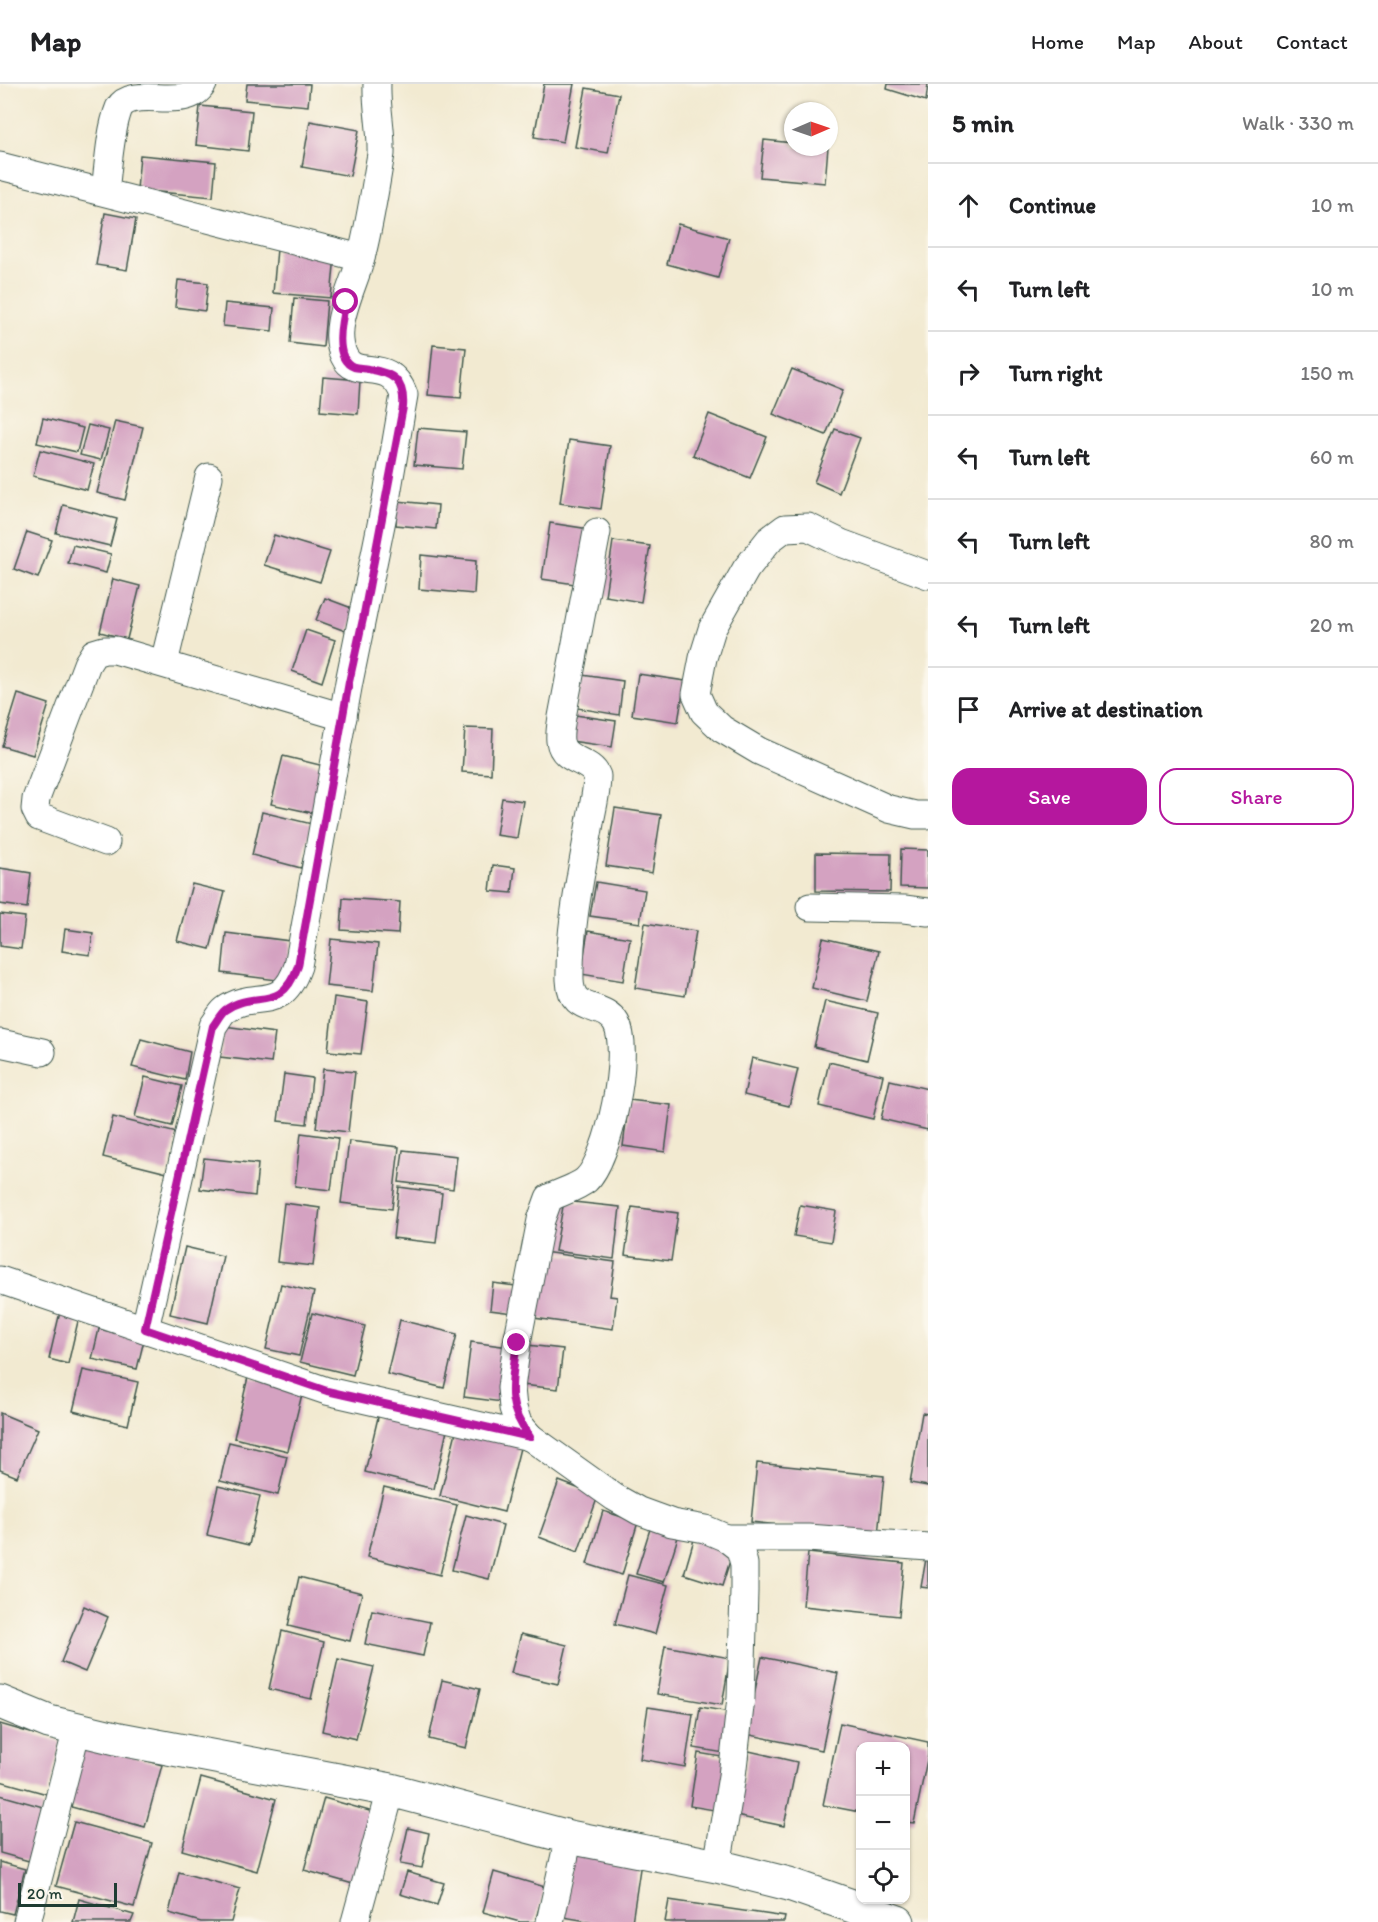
<!DOCTYPE html>
<meta charset="utf-8">
<style>
body{margin:0;font-family:Itim,sans-serif;background:#f6f6f6;color:#202124}
.controls{position:absolute;right:18px;bottom:18px;display:grid;overflow:hidden;border-radius:12px;box-shadow:0 2px 4px #0004}
.controls button{width:54px;height:54px;display:grid;place-items:center;padding:0;border:0;border-bottom:2px solid #e0e0e0;background:#fff;color:#202124;font:30px sans-serif}
.compass{position:absolute;left:784px;top:18px;width:54px;height:54px;border-radius:50%;background:#fff;box-shadow:0 2px 4px #0004;rotate:88deg}
.scale{position:absolute;left:18px;bottom:15px;width:99px;box-sizing:border-box;padding-left:6px;border:3px solid #1f3d34;border-top:0;font-size:16px;line-height:21px;white-space:nowrap;color:#1f3d34;-webkit-text-stroke:4px #fbf7ec;paint-order:stroke}
.stop{position:absolute;width:18px;height:18px;margin:-14px;border:4px solid #b5179e;border-radius:50%;background:#fff}
.stop.end{background:#b5179e;border-color:#fff;box-shadow:0 2px 6px #0008}
.list{margin:0;padding:0;list-style:none}
h2{display:flex;justify-content:space-between;align-items:center;height:78px;margin:0;padding:0 24px;font-size:26px}
h2 small{font-size:20px;font-weight:400;color:#757577}
.list li{display:grid;grid-template-columns:39px 1fr auto;gap:18px;align-items:center;box-sizing:border-box;height:84px;padding:0 24px;border-top:2px solid #e0e0e0}
.list b{display:block;font-size:22px;white-space:nowrap}
.list em{font-size:20px;font-style:normal;color:#757577}
.actions{display:flex;gap:12px;padding:18px 24px}
.actions a{flex:1;padding:14px 0;border:2px solid #b5179e;border-radius:18px;text-align:center;font-size:21px;color:#b5179e}
.actions .main{background:#b5179e;color:#fff}
.icon{flex:none;width:33px;height:33px;fill:none;stroke:currentColor;stroke-width:2;stroke-linecap:round;stroke-linejoin:round}
.map{position:relative;flex:none;width:928px;height:1838px;overflow:hidden}
header{display:flex;align-items:center;gap:36px;box-sizing:border-box;height:84px;padding:0 30px;background:#fff;border-bottom:2px solid #e0e0e0}
header strong{font-size:28px}
nav{display:flex;gap:33px;margin-inline-start:auto;font-size:21px}
main{display:flex}
aside{flex:1;background:#fff}
.map>svg:first-child{display:block}
.building{fill:#d4a2c1}
.lines{fill:none;stroke-linecap:round;stroke-linejoin:round}
.street-casing{stroke:#3f574c;stroke-width:29}
.secondary-casing{stroke:#3f574c;stroke-width:35}
.street{stroke:#fff;stroke-width:27}
.secondary{stroke:#fff;stroke-width:33}
.route{stroke:#b5179e;stroke-width:8}
</style>
<header>
<strong>Map</strong>
<nav><a>Home</a><a>Map</a><a>About</a><a>Contact</a></nav>
</header>
<main>
<div class="map">
<svg width="928" height="1838" viewBox="0 0 928 1838">
<rect width="100%" height="100%" fill="#fbf7ec"/>
<filter id="ink" filterUnits="userSpaceOnUse"><feTurbulence type="fractalNoise" baseFrequency=".0167" numOctaves="2"/><feDisplacementMap in="SourceGraphic" scale="12" xChannelSelector="R" yChannelSelector="G"/><feConvolveMatrix kernelMatrix="1 2 1 2 8 2 1 2 1" color-interpolation-filters="sRGB"/></filter>
<filter id="wash" filterUnits="userSpaceOnUse"><feTurbulence type="fractalNoise" baseFrequency=".008" numOctaves="4" result="noise"/><feDisplacementMap in="SourceGraphic" scale="24" xChannelSelector="R" yChannelSelector="G"/><feGaussianBlur stdDeviation="1.35" result="paint"/><feColorMatrix in="noise" values="0 0 0 0 0 0 0 0 0 0 0 0 0 0 0 0 0 1.4 0 .05"/><feComposite in="paint" operator="in"/></filter>
<g filter="url(#wash)">
<rect width="100%" height="100%" fill="#f2ead1"/>
<g id="blocks">
<g class="building">
<path d="M247 0H310L308 22 245 16Z"/>
<path d="M544 0H574L563 58 534 53Z"/>
<path d="M888 0H928L926 17 887 5Z"/>
<path d="M586 4 619 10 608 69 575 63Z"/>
<path d="M200 22 252 27 248 67 196 61Z"/>
<path d="M310 37 359 46 350 92 302 83Z"/>
<path d="M764 56 793 59V63H828L825 99 760 93Z"/>
<path d="M140 71 216 78 213 113 137 106Z"/>
<path d="M105 129 136 135 127 186 96 181Z"/>
<path d="M678 140 729 154 718 194 667 180Z"/>
<path d="M277 165 335 171 331 214 273 209Z"/>
<path d="M178 196 208 199 205 227 175 223Z"/>
<path d="M294 214 327 217 323 263 290 259Z"/>
<path d="M225 219 274 224 272 247 223 242Z"/>
<path d="M433 261 466 264 461 314 428 311Z"/>
<path d="M792 285 843 306 826 351 773 330Z"/>
<path d="M323 293 360 296 358 330 320 327Z"/>
<path d="M709 330 767 353 750 394 693 371Z"/>
<path d="M43 334 83 344 77 368 37 359Z"/>
<path d="M115 337 143 343 125 416 97 409Z"/>
<path d="M88 341 109 346 101 376 80 371Z"/>
<path d="M418 344 466 348 462 385 414 381Z"/>
<path d="M835 345 860 354 839 409 814 398Z"/>
<path d="M569 356 610 362 601 425 560 419Z"/>
<path d="M40 366 94 380 87 406 33 392Z"/>
<path d="M397 417 438 421 436 445 396 441Z"/>
<path d="M63 421 117 435 110 462 56 449Z"/>
<path d="M550 439 589 445 581 501 542 495Z"/>
<path d="M27 448 52 456 38 494 14 485Z"/>
<path d="M274 451 330 468 320 498 264 481Z"/>
<path d="M613 457 650 462 641 518 605 512Z"/>
<path d="M73 461 111 470 106 489 68 479Z"/>
<path d="M421 471 476 477 474 510 419 505Z"/>
<path d="M113 495 140 502 127 555 100 548Z"/>
<path d="M325 514 357 526 348 548 316 536Z"/>
<path d="M306 546 335 556 322 598 292 587Z"/>
<path d="M638 590 685 597 678 638 632 631Z"/>
<path d="M582 591 623 597 619 631 577 624Z"/>
<path d="M18 610 49 620 33 671 2 662Z"/>
<path d="M575 631 616 637 612 663 571 657Z"/>
<path d="M465 644 493 645 491 690 462 688Z"/>
<path d="M283 672 324 682 313 729 271 720Z"/>
<path d="M502 714 523 717 517 754 496 751Z"/>
<path d="M615 724 661 731 652 789 606 782Z"/>
<path d="M262 728 312 740 301 784 252 771Z"/>
<path d="M901 765 928 766V804L900 803Z"/>
<path d="M816 769 891 770 890 808 816 807Z"/>
<path d="M493 781 515 784 512 809 490 807Z"/>
<path d="M0 784 31 789 27 824 0 820Z"/>
<path d="M596 798 645 806 640 839 590 832Z"/>
<path d="M192 800 225 808 210 865 177 857Z"/>
<path d="M343 814 400 818 398 850 341 846Z"/>
<path d="M0 830 25 833 21 865 0 862Z"/>
<path d="M645 839 696 847 685 912 635 904Z"/>
<path d="M65 845 93 849 90 871 62 867Z"/>
<path d="M588 847 630 854 623 897 581 890Z"/>
<path d="M226 849 290 857 285 897 222 889Z"/>
<path d="M823 854 879 867 867 917 812 904Z"/>
<path d="M331 855 378 860 373 907 326 902Z"/>
<path d="M334 913 368 918 361 970 328 967Z"/>
<path d="M825 917 878 929 867 976 814 963Z"/>
<path d="M224 942 275 949 271 979 220 973Z"/>
<path d="M141 955 190 968 185 996 132 983Z"/>
<path d="M752 974 798 985 789 1022 744 1011Z"/>
<path d="M829 978 883 991 873 1035 819 1022Z"/>
<path d="M323 985 355 988 348 1048 316 1044Z"/>
<path d="M284 990 312 994 307 1040 278 1037Z"/>
<path d="M145 993 182 1002 172 1042 135 1033Z"/>
<path d="M890 996 928 1005V1046L881 1035Z"/>
<path d="M629 1016 671 1021 665 1068 623 1062Z"/>
<path d="M113 1033 177 1049 167 1089 103 1073Z"/>
<path d="M301 1049 338 1054 331 1106 295 1102Z"/>
<path d="M349 1057 399 1063 392 1125 341 1119Z"/>
<path d="M403 1066 457 1072 453 1105 399 1098Z"/>
<path d="M204 1074 258 1080 255 1112 200 1105Z"/>
<path d="M399 1103 442 1109 436 1159 393 1154Z"/>
<path d="M564 1117 620 1123 614 1175 555 1167Z"/>
<path d="M284 1119 320 1124 313 1182 277 1178Z"/>
<path d="M800 1121 836 1127 831 1158 794 1152Z"/>
<path d="M632 1123 678 1129 671 1177 625 1171Z"/>
<path d="M185 1163 223 1172 208 1239 170 1230Z"/>
<path d="M543 1168 615 1178 610 1212 617 1213 613 1245 534 1234Z"/>
<path d="M493 1199 523 1203 520 1230 490 1226Z"/>
<path d="M281 1200 314 1208 299 1272 266 1265Z"/>
<path d="M60 1228 79 1233 68 1280 49 1275Z"/>
<path d="M312 1229 365 1242 353 1291 300 1278Z"/>
<path d="M400 1236 457 1250 444 1304 387 1290Z"/>
<path d="M99 1245 144 1256 137 1285 92 1275Z"/>
<path d="M471 1258 509 1263 502 1318 464 1313Z"/>
<path d="M527 1261 563 1265 558 1305 522 1301Z"/>
<path d="M83 1286 138 1298 128 1341 73 1327Z"/>
<path d="M248 1293 303 1306 288 1367 234 1354Z"/>
<path d="M380 1325 448 1342 434 1405 365 1388Z"/>
<path d="M0 1329 38 1345 17 1393 0 1386Z"/>
<path d="M922 1329 928 1330V1402L910 1399Z"/>
<path d="M458 1340 522 1356 504 1428 440 1412Z"/>
<path d="M229 1358 287 1372 278 1411 220 1397Z"/>
<path d="M757 1379 884 1392 878 1451 751 1438Z"/>
<path d="M559 1397 598 1412 578 1468 539 1453Z"/>
<path d="M218 1402 260 1412 249 1461 207 1451Z"/>
<path d="M384 1403 457 1421 440 1491 367 1473Z"/>
<path d="M603 1427 638 1438 622 1491 587 1480Z"/>
<path d="M466 1431 503 1441 489 1495 452 1486Z"/>
<path d="M650 1445 678 1453 664 1498 636 1490Z"/>
<path d="M695 1452 734 1464 722 1502 684 1490Z"/>
<path d="M808 1469 904 1479 899 1532 803 1522Z"/>
<path d="M927 1469H928V1504L921 1503Z"/>
<path d="M628 1491 668 1501 655 1550 615 1540Z"/>
<path d="M299 1493 362 1509 350 1557 288 1542Z"/>
<path d="M84 1522 108 1533 85 1588 61 1578Z"/>
<path d="M372 1526 430 1538 423 1572 365 1560Z"/>
<path d="M282 1547 324 1558 311 1615 269 1605Z"/>
<path d="M521 1550 567 1561 558 1600 511 1589Z"/>
<path d="M665 1562 730 1574 722 1621 657 1610Z"/>
<path d="M762 1573 838 1589 822 1666 746 1650Z"/>
<path d="M338 1575 374 1583 356 1655 322 1647Z"/>
<path d="M442 1596 480 1605 466 1664 429 1655Z"/>
<path d="M648 1623 693 1630 685 1683 640 1675Z"/>
<path d="M700 1623 730 1628 724 1669 694 1664Z"/>
<path d="M840 1639 928 1658V1671L914 1739 906 1738V1662H860V1728L823 1721Z"/>
<path d="M0 1640 61 1658 47 1710 0 1697Z"/>
<path d="M81 1658 162 1681 145 1743 64 1721Z"/>
<path d="M749 1667 797 1678 784 1742 736 1732Z"/>
<path d="M698 1669 728 1674 720 1727 690 1722Z"/>
<path d="M201 1694 276 1715 257 1787 182 1766Z"/>
<path d="M0 1711 43 1723 29 1777 0 1769Z"/>
<path d="M324 1714 373 1728 353 1800 304 1786Z"/>
<path d="M74 1738 152 1759 134 1823 56 1802Z"/>
<path d="M408 1744 429 1749 422 1784 400 1780Z"/>
<path d="M572 1768 641 1778 632 1838H593L563 1833Z"/>
<path d="M0 1778 25 1785 13 1830 0 1827Z"/>
<path d="M179 1788 240 1805 231 1838H201L169 1829Z"/>
<path d="M407 1788 444 1799 437 1821 400 1810Z"/>
<path d="M494 1788 545 1803 535 1838H520L483 1828Z"/>
<path d="M79 1815 134 1831 131 1838H73Z"/>
<path d="M669 1816 785 1833 784 1838H665Z"/>
</g>
</g>
</g>
<g filter="url(#ink)">
<use href="#blocks" fill-opacity="0" stroke="#3f574c" stroke-width="1.5"/>
<g class="lines">
<defs>
<g id="street">
<path d="M0 82 361 174"/>
<path d="M105 108C108 84 110 46 119 24 133 0 186 29 203 0"/>
<path d="M597 448 562 633C561 640 559 649 560 657 563 678 590 675 597 692 597 706 594 719 591 733 582 787 569 841 570 896 571 931 603 917 616 939 632 967 609 1075 586 1096 578 1103 559 1109 549 1114L541 1136 517 1259 511 1304 513 1324 518 1339 530 1353 614 1413 639 1427 672 1439 705 1445 726 1454 740 1465 744 1480V1507L741 1614 732 1692 717 1782"/>
<path d="M928 491 841 459 808 443 785 444 769 456 746 485 712 545 703 574 696 610 704 628 722 645 759 667 889 725 915 731H928"/>
<path d="M164 579 209 393"/>
<path d="M106 758 39 733 35 725 36 715 87 580 94 569 104 566H115L343 633"/>
<path d="M810 823 904 825 928 828"/>
<path d="M0 959 42 968"/>
<path d="M0 1196 327 1307 530 1353"/>
<path d="M145 1245 213 942C217 937 220 930 225 926 256 904 281 931 298 882L349 598 386 416 404 311C389 270 356 298 344 272 330 243 354 202 361 174 370 140 375 104 381 70 382 46 376 24 377 0"/>
<path d="M726 1454H808L928 1463"/>
<path d="M27 1838 77 1645"/>
<path d="M355 1838 391 1706"/>
<path d="M550 1838 569 1753"/>
</g>
<path id="secondary" d="M0 1618 49 1638 120 1655 391 1706 569 1753 717 1782 789 1800 898 1838"/>
</defs>
<use href="#street" class="street-casing"/>
<use href="#secondary" class="secondary-casing"/>
<use href="#street" class="street"/>
<use href="#secondary" class="secondary"/>
</g>
</g>
<g class="lines" filter="url(#ink)">
<path class="route" d="M346 218C342 234 332 275 354 283 358 284 364 284 368 285 393 289 405 296 403 323L363 535 349 598 298 882C280 931 256 904 225 926 220 930 217 937 213 942L145 1245 327 1307 530 1353C504 1321 512 1297 517 1259"/>
</g>
</svg>
<div class="controls">
<button>+</button>
<button>−</button>
<button><svg class="icon" aria-label="locate" viewBox="0 0 24 24"><circle cx="12" cy="12" r="6"/><path d="M12 2v4M12 18v4M2 12h4M18 12h4"/></svg></button>
</div>
<svg class="compass" viewBox="-18 -18 36 36"><path d="M0-13l5 13h-10z" fill="#e53935"/><path d="M0 13l5-13h-10z" fill="#757577"/></svg>
<div class="scale">20 m</div>
<div class="stop" style="left:346px;top:218px"></div>
<div class="stop end" style="left:517px;top:1259px"></div>
</div>
<aside>
<h2>5 min<small>Walk · 330 m</small></h2>
<ul class="list">
<li><svg class="icon" aria-label="ahead" viewBox="0 0 24 24"><path d="M12 20V5M6 11l6-6 6 6"/></svg><div><b>Continue</b></div><em>10 m</em></li>
<li><svg class="icon" aria-label="left" viewBox="0 0 24 24"><path d="M17 20v-9H6M10 6l-5 5 5 5"/></svg><div><b>Turn left</b></div><em>10 m</em></li>
<li><svg class="icon" aria-label="right" viewBox="0 0 24 24"><path d="M7 20v-9h11M14 6l5 5-5 5"/></svg><div><b>Turn right</b></div><em>150 m</em></li>
<li><svg class="icon" aria-label="left" viewBox="0 0 24 24"><path d="M17 20v-9H6M10 6l-5 5 5 5"/></svg><div><b>Turn left</b></div><em>60 m</em></li>
<li><svg class="icon" aria-label="left" viewBox="0 0 24 24"><path d="M17 20v-9H6M10 6l-5 5 5 5"/></svg><div><b>Turn left</b></div><em>80 m</em></li>
<li><svg class="icon" aria-label="left" viewBox="0 0 24 24"><path d="M17 20v-9H6M10 6l-5 5 5 5"/></svg><div><b>Turn left</b></div><em>20 m</em></li>
<li><svg class="icon" aria-label="arrive" viewBox="0 0 24 24"><path d="M6 21V4h12l-3 4 3 4H6"/></svg><div><b>Arrive at destination</b></div></li>
</ul>
<div class="actions"><a class="main">Save</a><a>Share</a></div>
</aside>
</main>
